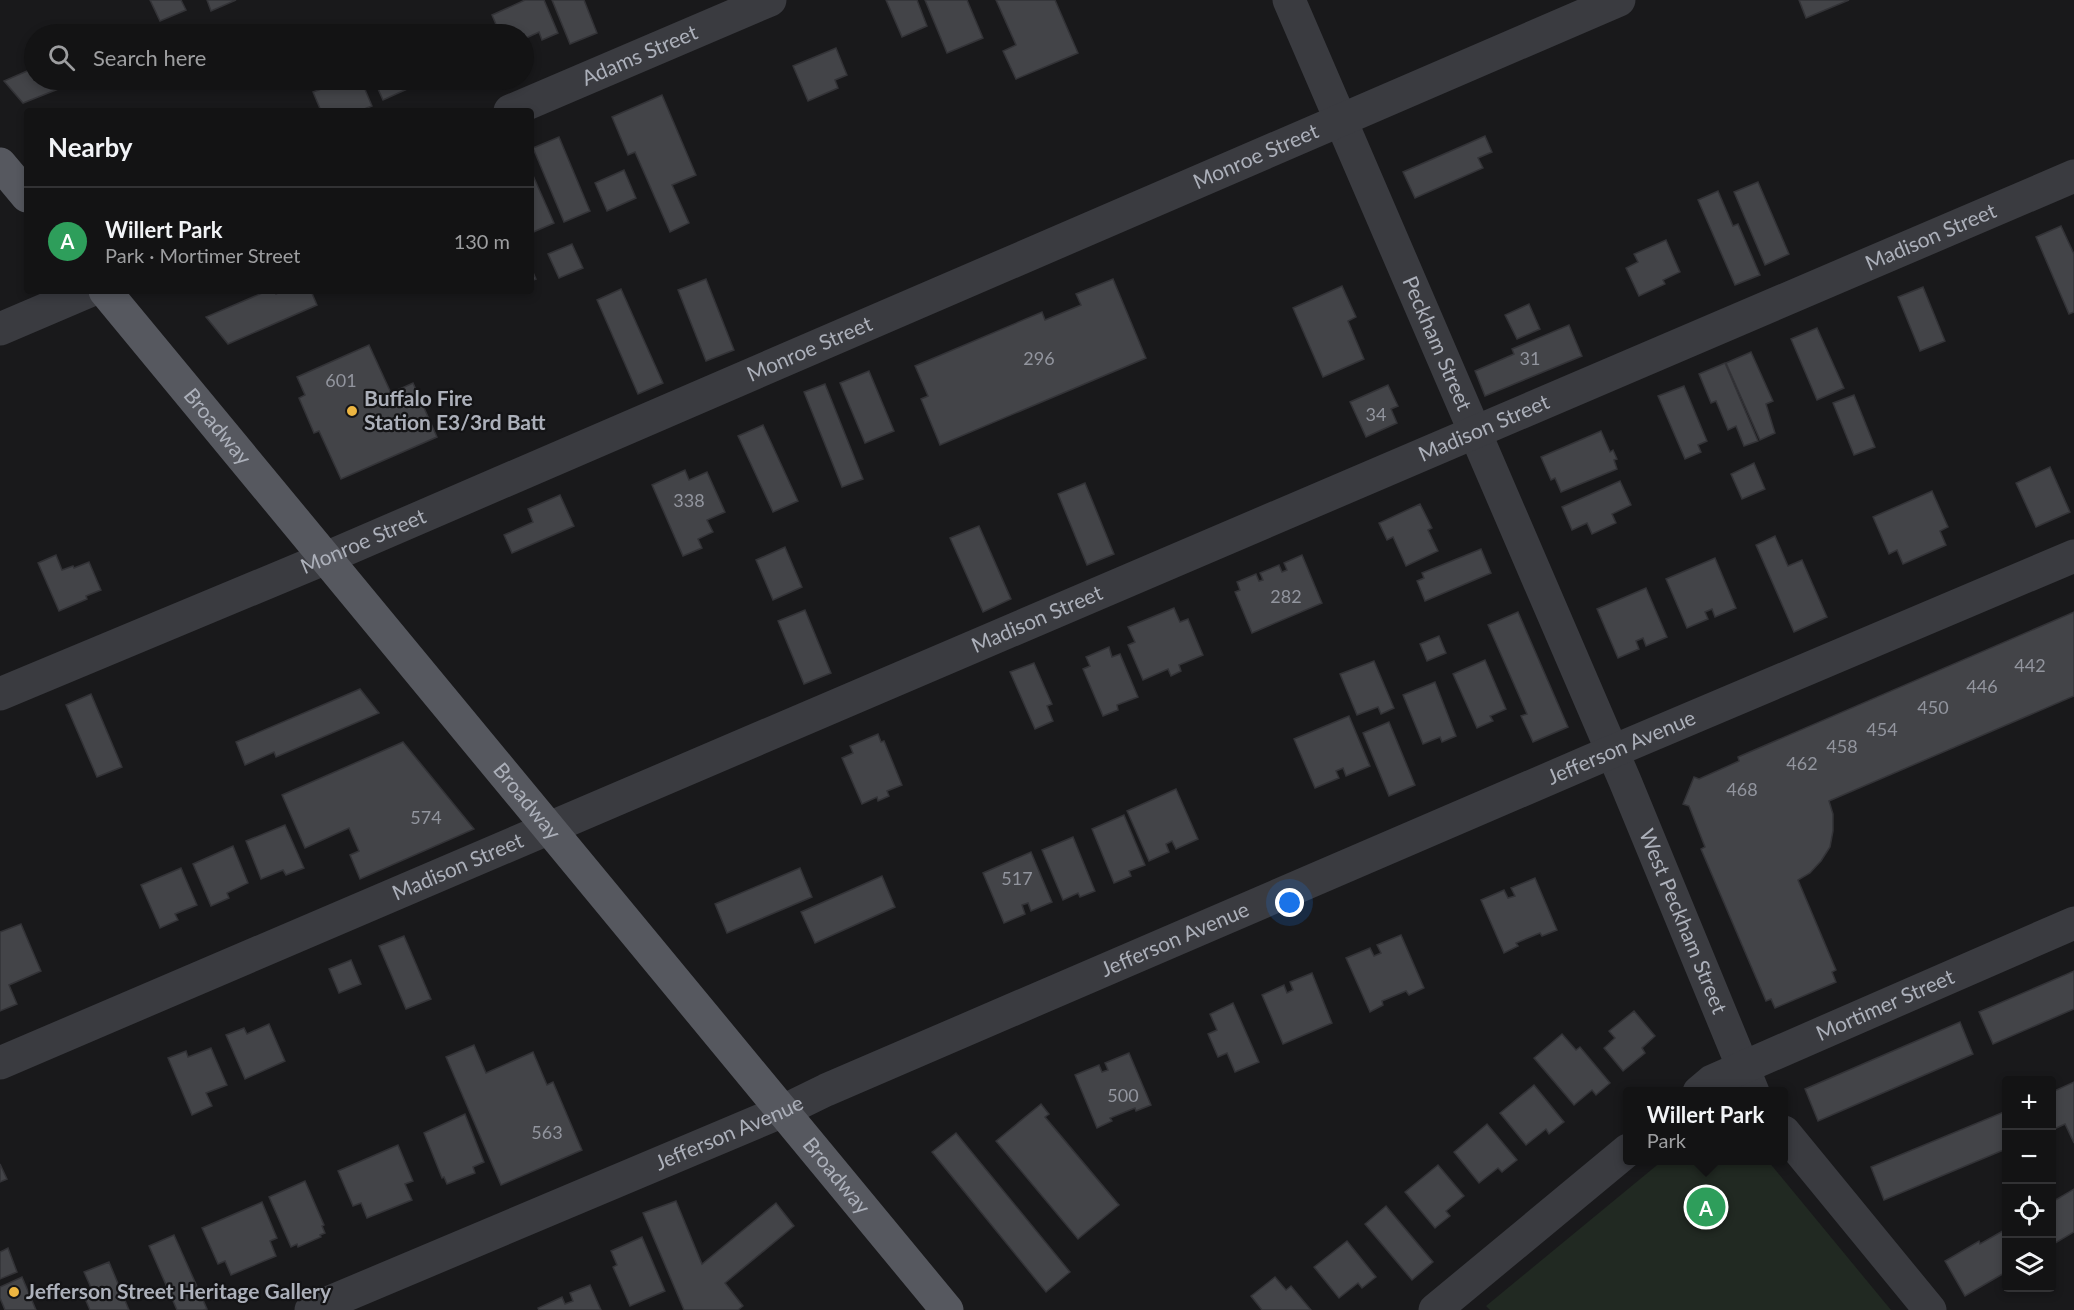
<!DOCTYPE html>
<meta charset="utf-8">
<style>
body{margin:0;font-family:Lato,sans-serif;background:#1c1c1d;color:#f1f3f6}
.controls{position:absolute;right:18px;bottom:18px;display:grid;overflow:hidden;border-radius:6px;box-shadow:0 3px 9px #0003}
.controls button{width:54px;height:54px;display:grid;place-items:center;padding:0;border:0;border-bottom:2px solid #323234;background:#131314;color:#f1f3f6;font:30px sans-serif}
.you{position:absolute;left:1290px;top:903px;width:21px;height:21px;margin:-15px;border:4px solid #fff;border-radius:50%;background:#1a73e8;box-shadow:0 0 0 9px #1a73e833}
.badge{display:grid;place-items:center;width:39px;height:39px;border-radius:50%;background:#2563eb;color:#fff;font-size:20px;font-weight:700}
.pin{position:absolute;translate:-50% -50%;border:3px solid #fff;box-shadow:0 2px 6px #0006}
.popup{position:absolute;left:1623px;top:1087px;width:165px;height:78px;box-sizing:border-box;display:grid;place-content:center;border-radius:6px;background:#131314;filter:drop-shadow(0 2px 4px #0005);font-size:20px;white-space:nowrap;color:#9d9ea0}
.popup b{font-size:22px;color:#f1f3f6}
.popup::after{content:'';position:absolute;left:50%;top:100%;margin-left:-12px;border:12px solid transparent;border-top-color:#131314}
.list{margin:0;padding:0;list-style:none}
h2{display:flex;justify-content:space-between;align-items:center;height:78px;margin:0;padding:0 24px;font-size:26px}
h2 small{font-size:20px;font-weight:400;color:#9d9ea0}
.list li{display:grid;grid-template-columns:39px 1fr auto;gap:18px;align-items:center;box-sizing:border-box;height:108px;padding:0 24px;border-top:2px solid #323234}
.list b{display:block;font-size:22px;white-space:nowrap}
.list p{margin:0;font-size:20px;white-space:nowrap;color:#9d9ea0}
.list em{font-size:20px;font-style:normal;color:#9d9ea0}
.icon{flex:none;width:33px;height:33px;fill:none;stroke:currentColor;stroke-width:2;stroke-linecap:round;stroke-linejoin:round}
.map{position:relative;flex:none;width:2074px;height:1310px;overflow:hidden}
.search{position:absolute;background:#131314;box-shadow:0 3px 9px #0003;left:24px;top:24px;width:510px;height:66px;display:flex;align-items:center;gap:15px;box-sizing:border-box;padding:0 21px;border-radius:33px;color:#9d9ea0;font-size:22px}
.panel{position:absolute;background:#131314;box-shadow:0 3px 9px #0003;left:24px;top:108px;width:510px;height:186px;border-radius:6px}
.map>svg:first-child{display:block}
.green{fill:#212922}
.building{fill:#434448;stroke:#333337;stroke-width:1.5}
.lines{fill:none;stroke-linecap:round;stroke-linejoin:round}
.minor{stroke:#3a3b40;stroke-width:33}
.major{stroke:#56585f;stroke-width:33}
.poi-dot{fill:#ecb541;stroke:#141416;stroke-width:2}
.labels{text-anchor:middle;stroke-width:4.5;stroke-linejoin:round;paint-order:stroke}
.number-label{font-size:18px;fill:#92959e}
.street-label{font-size:21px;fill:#acb0ba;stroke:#141416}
.poi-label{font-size:21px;font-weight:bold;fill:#acb0ba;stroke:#141416;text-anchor:start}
</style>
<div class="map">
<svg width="2074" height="1310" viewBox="0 0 2074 1310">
<rect width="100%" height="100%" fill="#19191b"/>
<path class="green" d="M1768 1161 1891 1310H1490L1486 1306 1662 1161Z"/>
<g class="building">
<path d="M150 0H181L186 10 160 21Z"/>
<path d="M207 0H236L211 11Z"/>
<path d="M525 0H544L558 33 542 40 539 32 524 39V34H491L489 31 497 27 492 15Z"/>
<path d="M552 0H584L597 33 570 44Z"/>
<path d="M886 0H917L927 26 902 37Z"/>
<path d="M925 0H967L983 38 947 53Z"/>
<path d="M996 0H1055L1078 53 1016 79 1003 51 1016 45Z"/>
<path d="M1799 0H1849L1806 18Z"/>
<path d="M475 27 479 34H459Z"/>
<path d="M836 48 847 75 835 80 838 88 808 101 793 66Z"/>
<path d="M34 68V80H81L23 103 4 81Z"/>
<path d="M346 80H361L372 106 359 111H321L313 92Z"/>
<path d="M374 80H414L416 85 383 100Z"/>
<path d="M662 95 696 175 672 185 689 223 670 232 635 152 628 155 612 117Z"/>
<path d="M1485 136 1492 152 1478 158 1483 168 1415 198 1403 172Z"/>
<path d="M559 137 590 211 564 222 533 148Z"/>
<path d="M624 170 636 198 607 211 595 183Z"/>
<path d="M531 171 554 223 531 233Z"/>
<path d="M1758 182 1789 254 1765 265 1734 192Z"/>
<path d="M1718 191 1733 226 1738 224 1760 275 1735 285 1698 200Z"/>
<path d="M2061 226 2074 254V312L2069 314 2036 237Z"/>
<path d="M1666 240 1680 272 1663 280 1665 284 1639 296 1626 268 1638 262 1634 254Z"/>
<path d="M572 244 583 268 559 278 548 254Z"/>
<path d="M531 268 536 279 531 281Z"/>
<path d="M706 279 734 350 706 361 678 290Z"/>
<path d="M1113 279 1146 358 940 445 921 399 928 396 915 366 1042 312 1045 320 1081 305 1076 294Z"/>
<path d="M1342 286 1356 317 1348 321 1364 359 1323 377 1293 308Z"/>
<path d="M1923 287 1945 341 1920 351 1898 297Z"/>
<path d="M621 289 663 383 638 394 597 300Z"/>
<path d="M267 291H275L276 294 283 291H311L317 305 228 344 206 317Z"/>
<path d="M1529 304 1540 329 1517 339 1505 315Z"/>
<path d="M1569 325 1582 356 1485 396 1475 371 1514 354 1512 349Z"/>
<path d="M1817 328 1844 388 1817 400 1791 339Z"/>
<path d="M369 345 391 393 413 383 437 437 341 479 319 431 314 433 299 398 305 395 297 377Z"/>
<path d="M1751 352 1773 401 1766 404 1775 433 1760 440 1726 363Z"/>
<path d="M1725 363 1758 441 1744 446 1736 426 1728 430 1716 401 1711 403 1699 374Z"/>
<path d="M869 371 894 431 865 443 840 383Z"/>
<path d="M825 384 863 479 842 487 804 392Z"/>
<path d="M1388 385 1398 406 1391 409 1397 423 1366 437 1350 402Z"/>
<path d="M1684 386 1707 441 1698 445 1701 452 1685 459 1658 396Z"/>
<path d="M1854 395 1875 447 1854 455 1833 403Z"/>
<path d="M763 425 798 501 773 512 738 436Z"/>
<path d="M1601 431 1610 452 1613 450 1617 459 1614 460 1617 469 1561 492 1555 478 1551 480 1541 457Z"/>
<path d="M1754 463 1765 489 1742 499 1731 474Z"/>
<path d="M2050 467 2070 512 2036 527 2016 483Z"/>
<path d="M685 470 689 480 707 472 725 512 707 520 713 532 698 539 702 548 683 556 652 485Z"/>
<path d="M1620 481 1631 505 1612 514 1616 523 1592 534 1587 523 1572 530 1562 507Z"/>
<path d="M1085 483 1114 554 1087 565 1058 494Z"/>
<path d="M1932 491 1948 527 1940 531 1946 545 1903 564 1897 550 1889 554 1873 517Z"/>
<path d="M560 495 574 526 512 553 504 535 533 522 528 509Z"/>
<path d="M1420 504 1432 528 1428 530 1438 551 1406 566 1393 537 1387 540 1379 523Z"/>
<path d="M979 526 1011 599 983 612 950 538Z"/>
<path d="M1775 536 1788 566 1802 560 1827 617 1794 632 1756 545Z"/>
<path d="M785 547 802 587 773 600 756 560Z"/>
<path d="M1481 549 1491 573 1425 601 1417 581 1424 578 1422 573Z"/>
<path d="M56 555 62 570 73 566 74 568 89 562 101 590 86 596 87 599 59 611 38 563Z"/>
<path d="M1302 555 1322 603 1252 633 1235 592 1240 590 1237 582 1256 574 1259 581 1263 580 1260 573 1279 565 1282 572 1287 570 1284 563Z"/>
<path d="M1715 558 1736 608 1715 617 1712 609 1705 612 1708 619 1687 628 1666 579Z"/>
<path d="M1646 588 1667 637 1646 646 1643 638 1636 641 1639 649 1618 658 1597 609Z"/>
<path d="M1174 608 1180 622 1188 619 1203 655 1179 665 1181 671 1171 676 1168 669 1143 680 1128 645 1135 642 1128 627Z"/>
<path d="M805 610 831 673 804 684 778 621Z"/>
<path d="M1518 612 1568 727 1533 742 1521 716 1527 714 1488 625Z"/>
<path d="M2074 612V696L1829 801 1833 814V831L1830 847 1821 861 1810 873 1798 880 1836 970 1832 972 1836 982 1775 1008 1771 999 1766 1001 1701 849 1705 847 1689 806 1683 804 1694 777 1699 779 1739 761 1738 757Z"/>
<path d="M1439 636 1446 653 1427 661 1420 644Z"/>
<path d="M1109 647 1112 657 1120 654 1138 697 1117 705 1118 710 1103 716 1083 669 1090 666 1086 657Z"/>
<path d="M1485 660 1506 709 1490 716 1493 721 1477 728 1453 674Z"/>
<path d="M1374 661 1394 708 1381 714 1378 707 1357 715 1340 674Z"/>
<path d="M1034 663 1052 704 1047 706 1053 721 1035 729 1010 672Z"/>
<path d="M1435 682 1456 736 1442 742 1440 737 1423 744 1403 695Z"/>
<path d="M360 689 379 713 276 757 274 752 245 765 236 742Z"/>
<path d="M91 694 122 767 97 777 66 705Z"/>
<path d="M1349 716 1370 766 1346 776 1343 768 1336 771 1339 778 1315 788 1294 739Z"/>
<path d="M1389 722 1415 785 1389 796 1363 733Z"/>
<path d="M878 734 881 742 884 741 902 785 887 791 889 796 878 801 877 797 862 804 842 758 853 753 850 746Z"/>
<path d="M403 742 474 829 360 879 350 855 359 851 349 828 305 848 282 795Z"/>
<path d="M1176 789 1198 839 1176 849 1172 841 1166 844 1169 852 1149 861 1127 811Z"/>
<path d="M1124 815 1145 865 1129 871 1131 876 1114 883 1092 829Z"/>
<path d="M285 825 304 868 286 875 283 870 261 879 246 841Z"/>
<path d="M1073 837 1095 891 1080 897 1078 893 1063 900 1042 850Z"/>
<path d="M233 846 248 883 227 893 229 898 211 906 193 864Z"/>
<path d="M1031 852 1052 902 1031 911 1028 903 1022 905 1025 914 1004 923 983 873Z"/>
<path d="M181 868 197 905 175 914 178 920 160 928 141 885Z"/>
<path d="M800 868 812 897 727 933 715 904Z"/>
<path d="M882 876 895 907 815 943 801 912Z"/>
<path d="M1535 878 1557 930 1542 936 1540 933 1516 943 1518 946 1504 953 1481 900 1504 890 1508 898 1515 896 1511 888Z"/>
<path d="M21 924 41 971 9 985 17 1004 0 1011V932Z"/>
<path d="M1401 935 1424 988 1409 995 1406 991 1382 1001 1383 1005 1370 1012 1346 958 1370 948 1374 956 1381 953 1377 945Z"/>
<path d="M404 936 431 999 406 1009 379 946Z"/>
<path d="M351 960 361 984 339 993 329 969Z"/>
<path d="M2074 971V1009L1993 1044 1979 1012Z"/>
<path d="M1312 973 1332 1023 1283 1044 1262 995 1284 985 1287 993 1293 990 1290 982Z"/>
<path d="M1233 1003 1259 1062 1235 1072 1227 1053 1218 1057 1208 1034 1217 1030 1210 1014Z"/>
<path d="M1634 1011 1655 1036 1642 1048 1645 1053 1623 1071 1604 1048 1615 1038 1609 1031Z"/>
<path d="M1960 1022 1973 1054 1818 1121 1805 1089Z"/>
<path d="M269 1024 285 1061 245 1079 226 1035 244 1028 247 1034Z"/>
<path d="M1562 1034 1576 1050 1580 1047 1610 1083 1596 1095 1592 1090 1574 1105 1534 1058Z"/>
<path d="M474 1045 486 1073 533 1052 547 1085 553 1082 582 1150 501 1185 446 1057Z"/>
<path d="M211 1048 227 1085 206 1093 212 1106 192 1115 168 1058 186 1051 188 1057Z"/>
<path d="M1129 1053 1151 1105 1136 1111 1135 1108 1110 1118 1112 1121 1097 1128 1075 1075 1099 1065 1102 1072 1108 1070 1105 1063Z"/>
<path d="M2074 1082V1143L2065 1124 2052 1130V1092Z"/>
<path d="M1534 1085 1564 1122 1549 1134 1546 1129 1526 1145 1500 1113Z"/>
<path d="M1041 1104 1049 1114 1045 1117 1119 1205 1078 1239 996 1141Z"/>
<path d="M2006 1111V1149L1884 1200 1871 1167Z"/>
<path d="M465 1114 484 1162 473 1167 475 1173 447 1184 444 1177 442 1178 424 1133Z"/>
<path d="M1487 1124 1517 1160 1502 1172 1498 1168 1479 1183 1454 1152Z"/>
<path d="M956 1133 1070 1272 1046 1292 932 1152Z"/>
<path d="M398 1145 413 1181 405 1184 412 1200 367 1218 361 1203 353 1206 338 1171Z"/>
<path d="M0 1164 7 1179 0 1182Z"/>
<path d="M1438 1165 1464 1196 1446 1211 1450 1216 1435 1228 1405 1192Z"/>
<path d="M305 1181 324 1225 322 1226 325 1233 320 1235 321 1237 298 1247 297 1244 291 1247 269 1197Z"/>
<path d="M2074 1189V1232L2052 1245V1202Z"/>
<path d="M676 1201 702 1264 776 1203 794 1226 725 1283 743 1306 738 1310H684L643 1213Z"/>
<path d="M262 1202 277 1238 270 1241 276 1256 231 1275 225 1261 218 1264 202 1228Z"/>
<path d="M1386 1206 1433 1262 1412 1280 1365 1224Z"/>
<path d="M2006 1229V1272L1965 1296 1945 1261 1979 1241 1980 1244Z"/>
<path d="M174 1235 207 1309 203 1310H177L149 1246Z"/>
<path d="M642 1237 665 1291 630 1306 613 1267 617 1265 611 1251Z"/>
<path d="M1347 1241 1376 1277 1362 1288 1358 1283 1339 1298 1314 1267Z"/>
<path d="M8 1248 17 1272 0 1279V1252Z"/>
<path d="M109 1262 129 1310H90L83 1294 92 1290 84 1272Z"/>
<path d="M22 1277 36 1310H5L0 1298V1287Z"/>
<path d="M1275 1277 1286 1290 1291 1286 1311 1310H1262L1251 1296Z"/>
<path d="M590 1285 601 1310H539L538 1308 562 1297 565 1304 573 1301 570 1293Z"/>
</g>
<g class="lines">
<g class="minor">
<path id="s1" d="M1289 0 1625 781 1753 1092"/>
<path id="s2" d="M510 111 770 0"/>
<path d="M0 329 89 291"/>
<path id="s3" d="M0 694 326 558 1619 0"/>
<path id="s4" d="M0 1063 2074 176"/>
<path id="s5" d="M1699 1092 1712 1081 2074 923"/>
<path d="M1784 1132 1930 1310"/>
<path id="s6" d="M311 1310 783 1111 826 1090 1590 761 2074 556"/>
<path d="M1435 1310 1628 1150"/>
</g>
<g class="major">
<path d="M0 164 27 196"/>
<path id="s7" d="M105 291 947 1310"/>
</g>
</g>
<g class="poi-dot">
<circle cx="352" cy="411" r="6"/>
<circle cx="14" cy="1292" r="6"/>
</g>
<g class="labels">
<g class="number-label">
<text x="1039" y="365">296</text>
<text x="1530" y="365">31</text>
<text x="341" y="387">601</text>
<text x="1376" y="421">34</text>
<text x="689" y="507">338</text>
<text x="1286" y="603">282</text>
<text x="2030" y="672">442</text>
<text x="1982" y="693">446</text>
<text x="1933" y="714">450</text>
<text x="1882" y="736">454</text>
<text x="1842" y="753">458</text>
<text x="1802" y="770">462</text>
<text x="1742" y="796">468</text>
<text x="426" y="824">574</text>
<text x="1017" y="885">517</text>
<text x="1123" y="1102">500</text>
<text x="547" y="1139">563</text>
</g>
<g class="street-label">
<text dy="7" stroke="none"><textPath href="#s2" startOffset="141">Adams Street</textPath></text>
<text dy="7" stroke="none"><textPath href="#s3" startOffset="1366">Monroe Street</textPath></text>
<text dy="7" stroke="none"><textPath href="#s4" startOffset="2100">Madison Street</textPath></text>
<text dy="7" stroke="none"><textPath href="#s1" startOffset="374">Peckham Street</textPath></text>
<text dy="7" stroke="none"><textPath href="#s3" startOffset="880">Monroe Street</textPath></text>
<text dy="7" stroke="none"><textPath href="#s7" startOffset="176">Broadway</textPath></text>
<text dy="7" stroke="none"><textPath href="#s4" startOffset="1614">Madison Street</textPath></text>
<text dy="7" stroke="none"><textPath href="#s3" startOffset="394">Monroe Street</textPath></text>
<text dy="7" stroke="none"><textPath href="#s4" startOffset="1128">Madison Street</textPath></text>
<text dy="7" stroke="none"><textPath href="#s6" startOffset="1426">Jefferson Avenue</textPath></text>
<text dy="7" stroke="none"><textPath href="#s7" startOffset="662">Broadway</textPath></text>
<text dy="7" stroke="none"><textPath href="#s4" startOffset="498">Madison Street</textPath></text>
<text dy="7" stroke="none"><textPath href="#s1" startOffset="1002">West Peckham Street</textPath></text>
<text dy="7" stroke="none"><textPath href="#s6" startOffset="940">Jefferson Avenue</textPath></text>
<text dy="7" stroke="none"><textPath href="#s5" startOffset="206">Mortimer Street</textPath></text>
<text dy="7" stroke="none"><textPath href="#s6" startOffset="454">Jefferson Avenue</textPath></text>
<text dy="7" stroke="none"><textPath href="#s7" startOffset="1148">Broadway</textPath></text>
</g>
<g class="poi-label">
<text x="364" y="406">Buffalo Fire<tspan x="364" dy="24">Station E3/3rd Batt</tspan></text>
<text x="26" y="1299">Jefferson Street Heritage Gallery</text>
</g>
</g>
</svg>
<div class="controls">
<button>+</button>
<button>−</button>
<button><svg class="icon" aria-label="locate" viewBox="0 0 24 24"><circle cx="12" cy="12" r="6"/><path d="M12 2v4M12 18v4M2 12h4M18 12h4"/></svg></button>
<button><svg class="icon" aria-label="layers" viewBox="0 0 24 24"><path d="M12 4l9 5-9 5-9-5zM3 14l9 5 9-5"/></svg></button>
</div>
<div class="you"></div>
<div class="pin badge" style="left:1706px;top:1207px;background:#2e9e5b">A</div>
<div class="popup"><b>Willert Park</b>Park</div>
<div class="search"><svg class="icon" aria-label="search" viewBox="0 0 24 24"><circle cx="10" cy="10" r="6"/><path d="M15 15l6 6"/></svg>Search here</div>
<section class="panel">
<h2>Nearby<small></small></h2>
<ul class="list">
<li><span class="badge" style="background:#2e9e5b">A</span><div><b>Willert Park</b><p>Park · Mortimer Street</p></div><em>130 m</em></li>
</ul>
</section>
</div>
